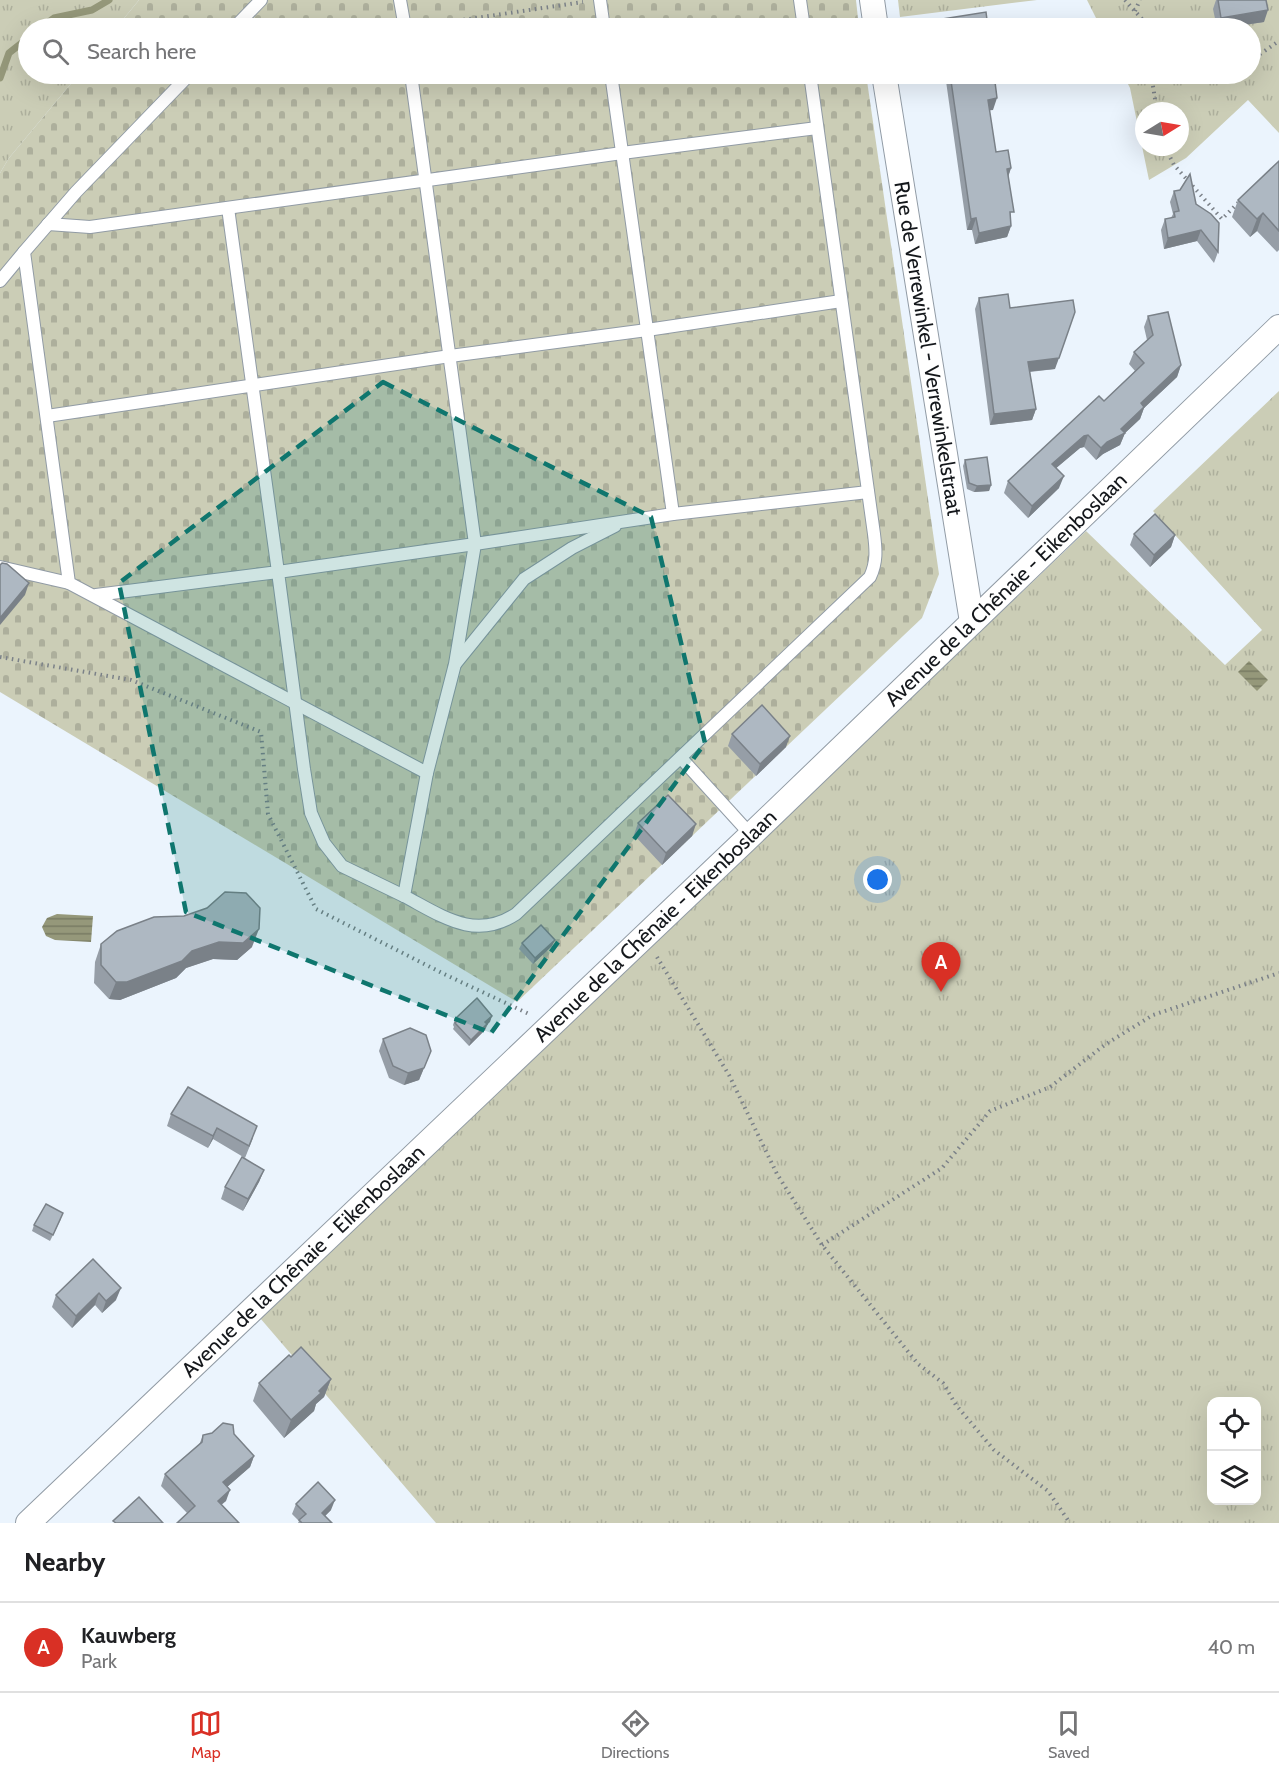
<!DOCTYPE html>
<meta charset="utf-8">
<style>
body{margin:0;font-family:Cabin,sans-serif;background:#f6f6f6;color:#202124}
.controls{position:absolute;right:18px;bottom:18px;display:grid;overflow:hidden;border-radius:12px;box-shadow:0 6px 24px #0002}
.controls button{width:54px;height:54px;display:grid;place-items:center;padding:0;border:0;border-bottom:2px solid #e0e0e0;background:#fff;color:#202124;font:30px sans-serif}
.compass{position:absolute;left:1135px;top:102px;width:54px;height:54px;border-radius:50%;background:#fff;box-shadow:0 6px 24px #0002;rotate:79deg}
.you{position:absolute;left:878px;top:880px;width:21px;height:21px;margin:-15px;border:4px solid #fff;border-radius:50%;background:#1a73e8;box-shadow:0 0 0 9px #1a73e833}
.badge{display:grid;place-items:center;width:39px;height:39px;border-radius:50%;background:#d93025;color:#fff;font-size:20px;font-weight:700}
.pin{position:absolute;translate:-50% -50px;filter:drop-shadow(0 2px 3px #0008)}
.pin::after{content:'';position:absolute;top:32px;width:21px;height:18px;background:inherit;clip-path:polygon(0 0,100% 0,50% 100%)}
.list{margin:0;padding:0;list-style:none}
h2{display:flex;justify-content:space-between;align-items:center;height:78px;margin:0;padding:0 24px;font-size:26px}
h2 small{font-size:20px;font-weight:400;color:#757577}
.list li{display:grid;grid-template-columns:39px 1fr auto;gap:18px;align-items:center;box-sizing:border-box;height:90px;padding:0 24px;border-top:2px solid #e0e0e0}
.list b{display:block;font-size:22px;white-space:nowrap}
.list p{margin:0;font-size:20px;white-space:nowrap;color:#757577}
.list em{font-size:20px;font-style:normal;color:#757577}
.icon{flex:none;width:33px;height:33px;fill:none;stroke:currentColor;stroke-width:2;stroke-linecap:round;stroke-linejoin:round}
.map{position:relative;flex:none;width:1279px;height:1523px;overflow:hidden}
.search{position:absolute;background:#fff;box-shadow:0 6px 24px #0002;left:18px;right:18px;top:18px;height:66px;display:flex;align-items:center;gap:15px;box-sizing:border-box;padding:0 21px;border-radius:33px;color:#757577;font-size:22px}
.sheet{height:168px;background:#fff}
nav{display:flex;justify-content:space-around;align-items:center;box-sizing:border-box;height:84px;border-top:2px solid #e0e0e0;background:#fff;font-size:16px;color:#757577}
nav a{display:grid;justify-items:center;gap:3px}
nav .on{color:#d93025}
.map>svg:first-child{display:block}
.cemetery{fill:url(#cemetery-stones)}
.park{fill:url(#park-tufts);fill-rule:evenodd}
.water{fill:url(#water-rules)}
.lines{fill:none;stroke-linecap:round;stroke-linejoin:round}
.stream{stroke:#95987a;stroke-width:7}
.lane-casing{stroke:#919ba5;stroke-width:14}
.street-casing{stroke:#919ba5;stroke-width:26}
.path{stroke:#7b8188;stroke-width:4;stroke-dasharray:1.5 4.5;stroke-linecap:butt}
.lane{stroke:#fff;stroke-width:12}
.street{stroke:#fff;stroke-width:24}
.wall{fill:#969ea7}
.shaded-wall{fill:#7a8188}
.building{fill:#aeb8c2;stroke:#7a8188;stroke-width:1.5}
.marked{fill:#0f766e;fill-opacity:0.2;stroke:#0f766e;stroke-width:4.5;stroke-dasharray:12 8;stroke-linejoin:round}
.labels{text-anchor:middle;stroke-width:4.5;stroke-linejoin:round;paint-order:stroke}
.street-label{font-size:21px;fill:#14171b;stroke:#ebf4fd}
</style>
<div class="map">
<svg width="1279" height="1523" viewBox="0 0 1279 1523">
<defs>
<pattern id="cemetery-stones" width="16" height="16" patternUnits="userSpaceOnUse" patternTransform="scale(1.5)"><rect width="16" height="16" fill="#cbcdb6"/><path d="M2 7V4a2 2 0 0 1 4 0v3zM10 15v-3a2 2 0 0 1 4 0v3z" fill="#adaf9c"/></pattern>
<pattern id="park-tufts" width="24" height="20" patternUnits="userSpaceOnUse" patternTransform="scale(1.5)"><rect width="24" height="20" fill="#cbcdb6"/><path d="M3 7l-1-3M5 7V3M7 7l1-3M15 17l-1-3M17 17v-4M19 17l1-3" fill="none" stroke="#adaf9c"/></pattern>
<pattern id="water-rules" width="6" height="5" patternUnits="userSpaceOnUse" patternTransform="scale(1.5)"><rect width="6" height="5" fill="#95987a"/><path d="M0 2.5h6" fill="none" stroke="#787b63"/></pattern>
</defs>
<rect width="100%" height="100%" fill="#ebf4fd"/>
<g class="cemetery">
<path d="M139 0H856L859 28H116Z"/>
<path d="M79 74H866L939 574 922 618 517 1002 0 692V173L9 158Z"/>
</g>
<g class="park">
<path d="M0 0H139L116 28H28V74H79L9 158 0 173Z"/>
<path d="M898 0H1037L900 17Z"/>
<path d="M1087 0H1279V133L1248 100 1186 158 1149 180 1130 88 1123 74H1250V28H1101ZM1144 111H1180V147H1144Z"/>
<path d="M1279 391V1523H436L260 1318 1086 531 1225 665 1262 630 1153 511ZM1212 1402H1256V1500H1212Z"/>
</g>
<g class="water">
<path d="M1249 661 1268 680 1257 691 1238 672Z"/>
<path d="M57 914 93 916 91 942 55 940 46 936 42 927 47 918Z"/>
</g>
<g class="lines">
<g class="stream">
<path d="M40 28 54 18 92 10 109 0"/>
<path d="M0 78 9 53 28 38"/>
</g>
<defs>
<g id="lane">
<path d="M400 0 405 28"/>
<path d="M600 0 604 28"/>
<path d="M800 0 804 28"/>
<path d="M234 28 261 0"/>
<path d="M190 74 76 192 24 252 69 583 427 773"/>
<path d="M611 74 673 514 475 544 455 664 427 773 404 896C442 916 475 941 516 914L870 577C877 562 876 550 874 534L810 74"/>
<path d="M48 224 90 227 622 153 817 128"/>
<path d="M0 281 24 252"/>
<path d="M47 416 450 356 647 330 841 301"/>
<path d="M673 514 868 492"/>
<path d="M0 567 69 583"/>
<path d="M96 595 278 572 228 208"/>
<path d="M456 663 524 579 572 548 615 526"/>
<path d="M681 758 751 835"/>
<path d="M404 896 342 866 324 843 311 813 304 769 278 572 475 544 411 74"/>
</g>
<g id="street">
<path d="M872 0 876 28"/>
<path id="s1" d="M884 74 972 622"/>
<path id="s2" d="M28 1523 751 835 1279 327"/>
</g>
</defs>
<use href="#lane" class="lane-casing"/>
<use href="#street" class="street-casing"/>
<g class="path">
<path d="M1125 0 1150 28"/>
<path d="M1135 11 1140 0"/>
<path d="M422 26 583 2"/>
<path d="M1250 61 1279 41"/>
<path d="M1151 74 1157 111"/>
<path d="M1165 147 1174 165 1222 219 1239 202"/>
<path d="M0 657 131 680 261 732 268 814 316 909 444 974 529 1014"/>
<path d="M657 957 729 1075 777 1174 822 1245 918 1364 943 1383 956 1405 994 1450 1048 1491 1070 1523"/>
<path d="M822 1245 942 1168 990 1111 1050 1087 1106 1044 1153 1015 1279 973"/>
</g>
<use href="#lane" class="lane"/>
<use href="#street" class="street"/>
</g>
<g class="wall">
<path d="M1216 0H1266L1264 22 1223 28H1217L1213 9Z"/>
<path d="M943 19 988 28H939Z"/>
<path d="M945 74H994L993 110H989L996 152 1011 168 1008 177 1011 226 1007 237 975 244 972 230H967Z"/>
<path d="M1279 161V250L1277 252 1257 231 1250 237 1232 217 1238 200Z"/>
<path d="M1174 191 1196 204 1218 252 1214 263 1197 241 1164 249 1161 230 1165 219 1171 218 1173 214 1170 202Z"/>
<path d="M979 298 1010 308 1055 369 1030 372 1036 409 1032 420 990 425 975 309Z"/>
<path d="M1148 316 1181 365 1177 377 1144 408 1140 419 1125 433 1120 445 1103 454 1096 460 1084 447 1080 448 1056 468 1059 488 1028 518 1004 493 1008 481 1104 401 1135 371 1129 364 1134 352 1147 340 1144 327Z"/>
<path d="M965 460 991 485 989 491 974 492 967 489 963 466Z"/>
<path d="M1134 534 1175 535 1171 547 1150 567 1130 545Z"/>
<path d="M732 734 786 747 756 776 728 746Z"/>
<path d="M638 823 692 836 662 865 634 835Z"/>
<path d="M522 943 552 946 533 964 519 949Z"/>
<path d="M101 944 252 947 237 960 213 959 186 968 176 978 120 1000 109 999 94 983 95 962Z"/>
<path d="M492 1016 485 1030 469 1046 453 1029 454 1027 453 1025 455 1019Z"/>
<path d="M383 1039 431 1051 419 1080 404 1085 389 1078 379 1051Z"/>
<path d="M171 1114 253 1138 245 1158 213 1139 208 1148 167 1126Z"/>
<path d="M264 1170 259 1182 243 1211 221 1199 225 1187Z"/>
<path d="M61 1219 50 1241 32 1231 34 1225Z"/>
<path d="M93 1259 116 1300 102 1313 95 1305 72 1328 52 1307 56 1295Z"/>
<path d="M291 1357 331 1379 324 1397 316 1404 314 1411 284 1438 253 1401 259 1383Z"/>
<path d="M234 1434 254 1456 250 1467 227 1487 226 1501 187 1513 161 1486 165 1474 199 1445 203 1435Z"/>
<path d="M296 1504 331 1510 325 1516 332 1523H298L299 1521 292 1514Z"/>
</g>
<g class="shaded-wall">
<path d="M1268 10 1264 22 1223 28H1217L1221 18Z"/>
<path d="M997 98 993 110 983 111 988 100Z"/>
<path d="M1011 168 1007 180V169Z"/>
<path d="M1263 213 1257 231 1250 237 1257 219Z"/>
<path d="M976 218 972 230H967L971 219Z"/>
<path d="M1011 226 1007 237 975 244 979 233Z"/>
<path d="M1201 230 1197 241 1164 249 1168 238Z"/>
<path d="M1059 358 1055 369 1024 372 1028 362Z"/>
<path d="M1181 365 1177 377 1144 408 1140 419 1125 433 1120 445 1103 454 1096 460 1101 448 1121 429 1141 403Z"/>
<path d="M1036 409 1032 420 990 425 994 414Z"/>
<path d="M1088 435 1084 447 1080 448 1048 475 1052 464 1084 436Z"/>
<path d="M1064 476 1059 488 1028 518 1032 506Z"/>
<path d="M991 485 989 491 974 492 977 486Z"/>
<path d="M1175 535 1171 547 1150 567 1154 555Z"/>
<path d="M29 583 25 595 0 625V618Z"/>
<path d="M790 736 786 747 756 776 760 764Z"/>
<path d="M696 824 692 836 662 865 666 853Z"/>
<path d="M259 929 252 947 237 960 213 959 186 968 176 978 120 1000 109 999 116 982 192 951Z"/>
<path d="M555 940 552 946 533 964 535 958Z"/>
<path d="M492 1016 490 1022 483 1028 485 1022Z"/>
<path d="M487 1024 485 1030 469 1046 471 1040Z"/>
<path d="M431 1051 419 1080 404 1085 408 1073Z"/>
<path d="M217 1128 213 1139 208 1148 213 1136Z"/>
<path d="M264 1170 259 1182 243 1211 248 1199Z"/>
<path d="M121 1288 116 1300 102 1313 106 1301Z"/>
<path d="M99 1293 95 1305 72 1328 76 1316Z"/>
<path d="M331 1379 324 1397 316 1404 314 1411 284 1438 291 1420Z"/>
<path d="M254 1456 250 1467 219 1494 223 1482Z"/>
<path d="M230 1490 226 1501 213 1512 218 1501Z"/>
<path d="M335 1500 331 1510 318 1523 322 1513Z"/>
</g>
<g class="building">
<path d="M1218 0H1266L1268 10 1221 18Z"/>
<path d="M986 12 988 28H944L943 19Z"/>
<path d="M950 74H994L997 98 988 100 996 152 1008 150 1011 168 1007 169 1014 212H1010L1011 226 979 233 976 218 971 219Z"/>
<path d="M1279 161V231L1263 213 1257 219 1238 200Z"/>
<path d="M1190 174 1196 204 1211 214 1219 223 1218 252 1201 230 1168 238 1165 219 1175 217 1174 212 1179 211 1174 191 1180 190Z"/>
<path d="M1008 294 1010 308 1073 300 1075 312 1059 358 1028 362 1036 409 994 414 979 298Z"/>
<path d="M1168 312 1181 365 1141 403 1144 407 1121 429 1125 433 1107 442 1101 448 1088 435 1084 436 1052 464 1064 476 1032 506 1008 481 1099 396 1104 401 1144 363 1134 352 1153 335 1148 316Z"/>
<path d="M987 457 991 485 977 486 969 483 965 460Z"/>
<path d="M1155 514 1175 535 1154 555 1134 534Z"/>
<path d="M2 563 7 564 29 583 0 618V565Z"/>
<path d="M762 705 790 736 760 764 732 734Z"/>
<path d="M668 795 696 824 666 853 638 823Z"/>
<path d="M225 892 246 893 260 908 259 929 243 943 219 942 192 951 182 961 127 982H116L101 965V944L117 931 154 917 184 916 207 908Z"/>
<path d="M541 925 555 940 535 958 522 943Z"/>
<path d="M477 998 492 1016 485 1022 487 1024 471 1040 455 1023 457 1021 455 1019Z"/>
<path d="M410 1028 426 1035 431 1051 424 1068 408 1073 393 1066 383 1039Z"/>
<path d="M188 1087 257 1126 249 1146 217 1128 213 1136 171 1114Z"/>
<path d="M242 1157 264 1170 248 1199 225 1187Z"/>
<path d="M46 1204 63 1213 53 1235 34 1225Z"/>
<path d="M93 1259 121 1288 106 1301 99 1293 76 1316 56 1295Z"/>
<path d="M301 1347 331 1379 319 1391 321 1393 291 1420 259 1383 289 1355 291 1357Z"/>
<path d="M223 1423 233 1425 234 1434 254 1456 223 1482 230 1490 218 1501 239 1523H177L195 1506 165 1474 202 1442 203 1435 212 1433Z"/>
<path d="M318 1482 335 1500 322 1513 332 1523H302L299 1520 306 1514 296 1504Z"/>
<path d="M139 1497 163 1523H116L113 1521Z"/>
</g>
<path class="marked" d="M383 382 651 517 705 743 491 1033 186 912 119 583Z"/>
<g class="labels">
<g class="street-label">
<text dy="7" stroke="none"><textPath href="#s1" startOffset="278">Rue de Verrewinkel - Verrewinkelstraat</textPath></text>
<text dy="7" stroke="none"><textPath href="#s2" startOffset="1352">Avenue de la Chênaie - Eikenboslaan</textPath></text>
<text dy="7" stroke="none"><textPath href="#s2" startOffset="866">Avenue de la Chênaie - Eikenboslaan</textPath></text>
<text dy="7" stroke="none"><textPath href="#s2" startOffset="380">Avenue de la Chênaie - Eikenboslaan</textPath></text>
</g>
</g>
</svg>
<div class="controls">
<button><svg class="icon" aria-label="locate" viewBox="0 0 24 24"><circle cx="12" cy="12" r="6"/><path d="M12 2v4M12 18v4M2 12h4M18 12h4"/></svg></button>
<button><svg class="icon" aria-label="layers" viewBox="0 0 24 24"><path d="M12 4l9 5-9 5-9-5zM3 14l9 5 9-5"/></svg></button>
</div>
<svg class="compass" viewBox="-18 -18 36 36"><path d="M0-13l5 13h-10z" fill="#e53935"/><path d="M0 13l5-13h-10z" fill="#757577"/></svg>
<div class="you"></div>
<div class="pin badge" style="left:941px;top:992px">A</div>
<div class="search"><svg class="icon" aria-label="search" viewBox="0 0 24 24"><circle cx="10" cy="10" r="6"/><path d="M15 15l6 6"/></svg>Search here</div>
</div>
<section class="sheet">
<h2>Nearby<small></small></h2>
<ul class="list">
<li><span class="badge">A</span><div><b>Kauwberg</b><p>Park</p></div><em>40 m</em></li>
</ul>
</section>
<nav>
<a class="on"><svg class="icon" aria-label="map" viewBox="0 0 24 24"><path d="M3 6l6-2 6 2 6-2v14l-6 2-6-2-6 2zM9 4v14M15 6v14"/></svg>Map</a>
<a><svg class="icon" aria-label="directions" viewBox="0 0 24 24"><path d="M12 3l9 9-9 9-9-9zM9 14v-3h6M13 9l2 2-2 2"/></svg>Directions</a>
<a><svg class="icon" aria-label="saved" viewBox="0 0 24 24"><path d="M7 4h10v16l-5-4-5 4z"/></svg>Saved</a>
</nav>
